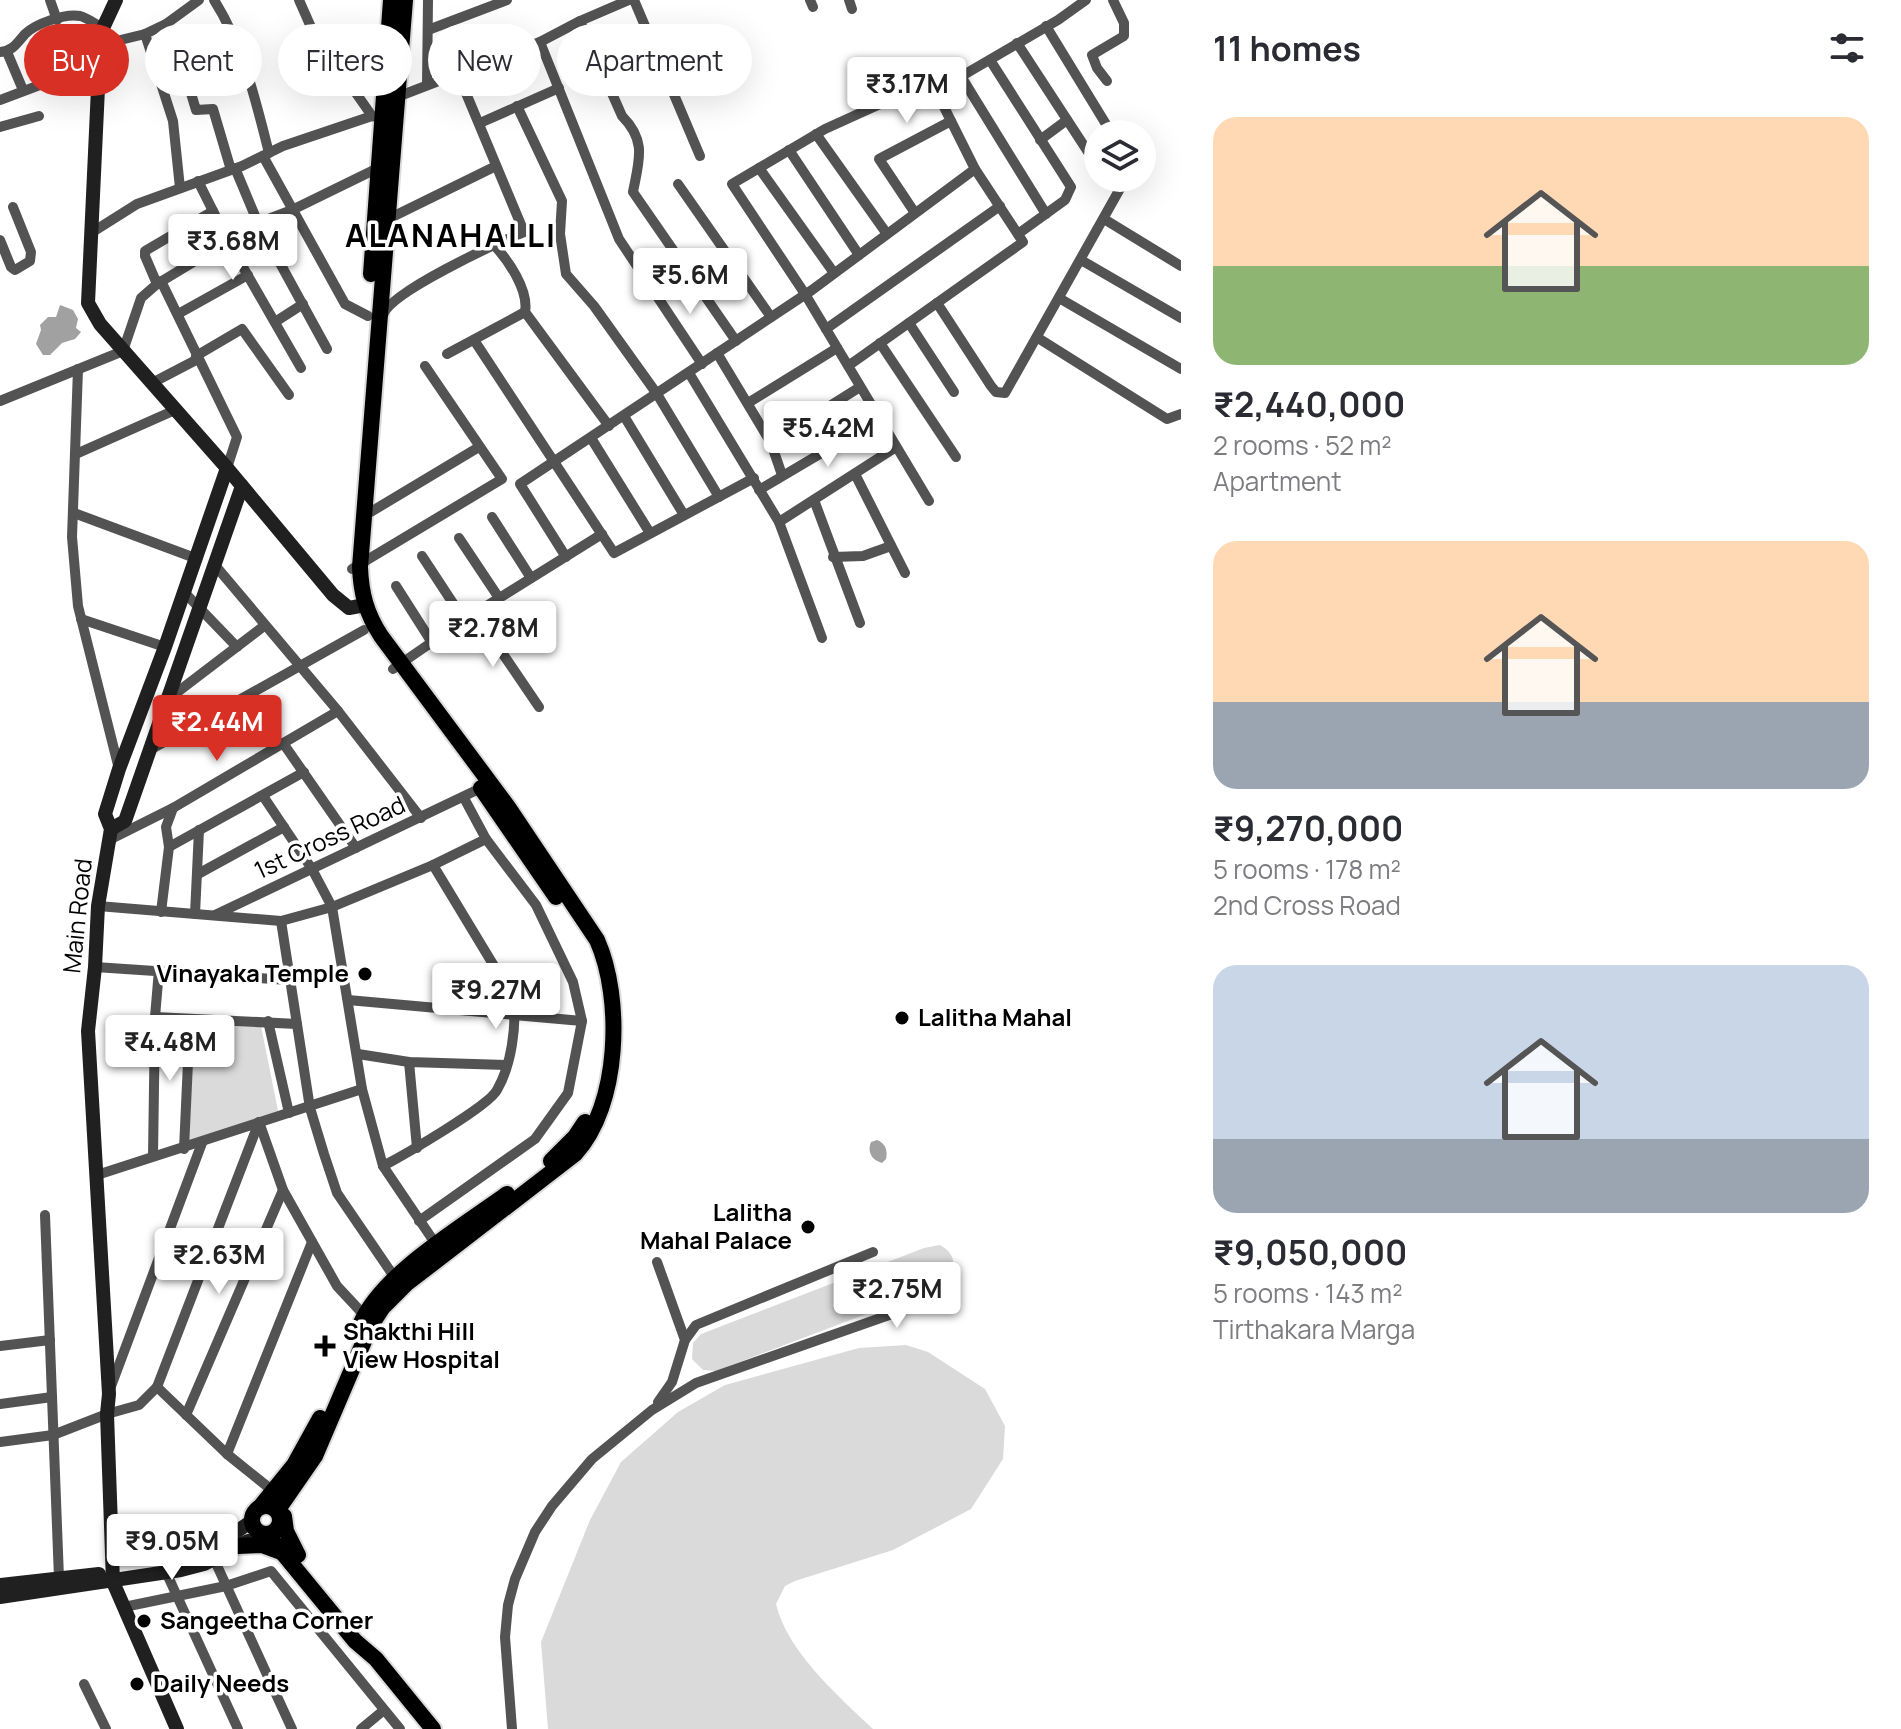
<!DOCTYPE html>
<meta charset="utf-8">
<style>
body{margin:0;font-family:Manrope,sans-serif;background:#f7f7f7;color:#2b2b33;height:100vh;display:flex;flex-direction:column;font-size:30px;white-space:nowrap}
*{box-sizing:border-box;margin:0}
p{font-size:26px;color:#7c7c81}
.icon{flex:none;width:44px;height:44px;fill:none;stroke:currentColor;stroke-width:2;stroke-linecap:round;stroke-linejoin:round}
.map{position:relative;flex:1;overflow:hidden}
.panel{display:flex;flex-direction:column;background:#fff;width:720px}
.panel>*{flex:none}
.banner{position:absolute;left:24px;top:24px;width:760px;height:72px;display:flex;gap:16px}
.controls{position:absolute;left:1084px;top:120px;display:grid;gap:16px}
.controls a{display:grid;place-items:center;width:72px;height:72px;border-radius:50%;background:#fff;box-shadow:0 8px 32px #0002;font-size:40px}
.price{position:absolute;translate:-50% -68px;padding:0 18px;border-radius:8px;background:#fff;color:#222;font-size:26px;line-height:52px;filter:drop-shadow(0 2px 4px #0008)}
.price::after{content:'';position:absolute;left:50%;top:48px;width:24px;height:18px;margin-left:-12px;background:inherit;clip-path:polygon(0 0,100% 0,50% 100%)}
.price.on{background:#d93025;color:#fff}
ul{padding:0;list-style:none}
li{display:grid;align-content:center;gap:16px;height:424px;padding:0 32px}
li span{display:grid;place-items:center;height:248px;border-radius:24px;color:#555}
li>.icon{margin-inline-start:auto}
span .icon{width:144px;height:144px;fill:#fffc;stroke-width:1}
li b{font-size:34px}
h2{display:flex;justify-content:space-between;align-items:center;height:96px;padding:0 32px;font-size:34px}
.pill{padding:0 28px;border-radius:36px;background:#fff;box-shadow:0 8px 32px #0002;font-size:28px;line-height:72px}
.pill.on{background:#d93025;color:#fff}
main{display:flex;flex:1;min-height:0}
.map>svg:first-child{display:block}
.green{fill:#dadada}
.water{fill:#a1a1a1}
.lines{fill:none;stroke-linecap:round;stroke-linejoin:round}
.primary-casing{stroke:#dbdbdb;stroke-width:20}
.street{stroke:#535353;stroke-width:10}
.secondary{stroke:#202020;stroke-width:14}
.primary{stroke:#000;stroke-width:16}
.poi-dot{fill:#000;stroke:#fff;stroke-width:3}
.labels{text-anchor:middle;stroke-width:7;stroke-linejoin:round;paint-order:stroke}
.street-label{font-size:24px;fill:#000;stroke:#fff}
.poi-label{font-size:24px;font-weight:bold;fill:#000;stroke:#fff;text-anchor:start}
.district-label{font-size:32px;font-weight:bold;letter-spacing:2px;fill:#000;stroke:#fff}
</style>
<main>
<div class="map">
<svg width="1181" height="1729" viewBox="0 0 1181 1729">
<rect width="100%" height="100%" fill="#fff"/>
<!-- green -->
<g class="green">
<polygon points="194,1025 261,1026 278,1111 189,1141"/>
<path d="M940 1245C959 1255 957 1275 940 1286L716 1371 703 1370 692 1359 693 1343 701 1334 924 1248Z"/>
<path d="M906 1345 928 1352 985 1389 1005 1426 1003 1459 971 1509 893 1550 795 1581 785 1586 776 1604C787 1651 838 1696 873 1729H548L541 1642 590 1520 621 1462 678 1412 725 1385 859 1348Z"/>
</g>
<!-- water -->
<g class="water">
<polygon points="60,305 73,310 78,319 76,328 81,332 75,339 62,343 50,355 43,355 36,344 41,330 40,325 48,317 56,317"/>
<path d="M877 1140C885 1143 888 1150 886 1159L882 1163C871 1160 867 1151 871 1142Z"/>
</g>
<g class="lines">
<defs>
<g id="primary">
<polyline points="371,274 391,0"/>
<polyline points="481,788 556,897"/>
<polyline points="551,1161 575,1137 585,1122"/>
<path d="M361 1323C383 1273 462 1227 507 1194"/>
<circle cx="266" cy="1520" r="14"/>
<polyline points="260,1507 294,1465 320,1418"/>
<path d="M277 1511 315 1456 370 1327 383 1307 406 1284 575 1154C620 1106 623 998 597 940L508 807 381 636C366 613 361 593 360 567L405 0"/>
<polyline points="284,1516 286,1531 298,1555"/>
<polyline points="267,1534 355,1641 376,1659 433,1729"/>
<polyline points="238,1546 262,1545 281,1552"/>
</g>
</defs>
<!-- primary casing -->
<use href="#primary" class="primary-casing"/>
<!-- street -->
<g class="street">
<polyline points="50,0 57,20"/>
<path d="M214 0C243 45 256 102 269 153"/>
<polyline points="299,0 329,68 351,86 372,116 378,117"/>
<polyline points="634,0 700,156"/>
<polyline points="810,0 813,7"/>
<polyline points="849,0 852,9"/>
<path d="M580 21 622 116C647 141 639 160 633 192L736 341"/>
<polyline points="166,24 175,40 196,110 213,109 231,170"/>
<polyline points="1046,26 1112,134"/>
<polyline points="428,30 507,0"/>
<polyline points="145,34 173,121 180,188"/>
<polyline points="540,42 619,239 702,364"/>
<polyline points="1017,43 1092,158"/>
<polyline points="100,45 145,34 166,24 199,0"/>
<path d="M0 52C13 51 17 43 25 34 35 24 65 13 80 16 88 18 95 24 103 28"/>
<polyline points="7,52 23,90"/>
<polyline points="990,60 1071,187 1065,200 1018,234"/>
<polyline points="962,78 1046,214"/>
<polyline points="1107,81 1097,68 1092,55 1124,36 1124,23 1113,0"/>
<polyline points="427,85 428,0"/>
<polyline points="936,91 1058,20 1086,0"/>
<polyline points="397,97 540,42 580,21 629,0"/>
<polyline points="0,100 53,80"/>
<polyline points="517,106 562,201 560,234 566,274 594,306 657,394 719,497"/>
<polyline points="480,123 559,88"/>
<polyline points="0,127 39,116"/>
<polyline points="816,134 887,234"/>
<polyline points="1040,140 1067,120"/>
<polyline points="789,150 859,255"/>
<polyline points="263,156 345,304 368,316"/>
<polyline points="235,168 258,223 327,349"/>
<polyline points="759,168 834,273"/>
<polyline points="198,181 228,241 301,368"/>
<polyline points="678,184 771,317"/>
<polyline points="915,213 879,159 951,121"/>
<polyline points="388,219 496,166"/>
<polyline points="1104,219 1181,266"/>
<polyline points="91,233 137,204 242,166 283,146 372,116"/>
<polyline points="0,240 11,267 15,270 30,261 31,252 13,207"/>
<path d="M494 245C508 260 529 290 525 312L609 426"/>
<polyline points="1081,260 1181,318"/>
<polyline points="161,281 237,437 227,468"/>
<polyline points="157,284 145,256 145,251 213,211"/>
<polyline points="1059,298 1181,369"/>
<polyline points="937,303 991,386 996,392 1005,393 1126,178"/>
<polyline points="178,314 248,275"/>
<path d="M383 315C390 292 497 243 524 232L458 74"/>
<polyline points="275,322 303,304"/>
<polyline points="909,323 954,392"/>
<polyline points="826,329 1000,206"/>
<polyline points="1038,338 1167,419 1181,414"/>
<polyline points="474,340 614,553 754,478"/>
<polyline points="880,343 956,457"/>
<polyline points="717,353 771,443 782,475"/>
<polyline points="447,354 525,312"/>
<polyline points="196,356 242,329 289,395"/>
<polyline points="848,366 1023,242 975,169 931,81 825,129 732,184 805,294 929,501"/>
<polyline points="78,369 72,537 78,606 119,769"/>
<polyline points="689,373 779,522 822,638"/>
<polyline points="152,383 198,359"/>
<polyline points="0,401 123,351 141,298 157,284 258,223 292,210 378,168"/>
<polyline points="748,403 837,348"/>
<polyline points="624,416 684,515"/>
<polyline points="591,438 650,533"/>
<polyline points="771,443 860,387"/>
<polyline points="76,454 175,410"/>
<polyline points="855,474 905,573"/>
<polyline points="759,490 879,419"/>
<polyline points="814,500 860,623"/>
<polyline points="74,513 195,558"/>
<polyline points="364,516 479,447"/>
<polyline points="492,517 531,578"/>
<polyline points="779,522 896,447"/>
<polyline points="459,538 499,598"/>
<polyline points="422,556 464,620"/>
<polyline points="566,557 520,484 812,290 975,169"/>
<polyline points="833,557 863,556 891,546"/>
<polyline points="214,564 338,711 421,818"/>
<polyline points="352,569 502,479 425,366"/>
<polyline points="396,586 431,641"/>
<polyline points="184,592 237,647"/>
<polyline points="475,613 539,707"/>
<polyline points="81,619 165,647"/>
<polyline points="393,669 464,620 602,534"/>
<polyline points="167,700 264,626"/>
<polyline points="283,743 356,848"/>
<polyline points="150,750 364,630"/>
<polyline points="263,796 312,869 332,907 362,1089 383,1166 437,1246"/>
<polyline points="109,840 173,808 338,711"/>
<polyline points="169,847 304,772"/>
<polyline points="198,874 284,827"/>
<polyline points="98,906 281,921 332,907 433,865 486,839"/>
<polyline points="161,912 169,847 166,827 173,808"/>
<polyline points="195,914 199,830"/>
<polyline points="215,915 481,788"/>
<polyline points="281,921 310,1108 324,1154 337,1193 395,1278"/>
<polyline points="95,967 289,980"/>
<polyline points="348,1000 582,1021"/>
<polyline points="155,1017 297,1024"/>
<polyline points="268,1021 289,1113"/>
<polyline points="358,1054 409,1062 506,1065"/>
<polyline points="409,1062 417,1148"/>
<polyline points="259,1122 283,1190 337,1286 364,1315"/>
<polyline points="184,1149 190,1019"/>
<polyline points="153,1156 155,1017 159,970"/>
<path d="M383 1166C404 1155 489 1106 497 1090 512 1064 516 1027 514 999L433 865"/>
<polyline points="97,1175 362,1089"/>
<polyline points="45,1215 59,1578"/>
<polyline points="419,1221 535,1139 568,1093 582,1021 573,982 536,905 486,839 464,798"/>
<polyline points="657,1262 685,1340"/>
<polyline points="0,1346 50,1340"/>
<polyline points="157,1387 227,1454 273,1491"/>
<polyline points="110,1389 202,1143"/>
<polyline points="658,1402 672,1382 685,1340 696,1325 873,1252"/>
<polyline points="0,1404 52,1397"/>
<polyline points="186,1415 283,1190"/>
<polyline points="0,1442 53,1435 107,1414 139,1405 157,1387 259,1122"/>
<polyline points="227,1454 312,1242"/>
<polyline points="214,1559 292,1729"/>
<polyline points="166,1572 238,1729"/>
<polyline points="124,1607 226,1586 271,1571 400,1729"/>
<polyline points="84,1684 106,1729"/>
<polyline points="361,1729 384,1710"/>
<polyline points="512,1729 505,1637 508,1605 515,1579 535,1532 552,1506 592,1459 652,1410 696,1383 946,1295"/>
</g>
<!-- secondary -->
<g class="secondary">
<polyline points="116,0 103,28 100,45 88,303 100,324 227,468 333,595 349,608 365,605"/>
<polyline points="111,829 125,821 242,486"/>
<polyline points="202,1555 252,1521"/>
<polyline points="0,1585 99,1574"/>
<polyline points="0,1597 181,1570 204,1564 248,1541"/>
<polyline points="177,1729 113,1582 107,1414 109,1394 88,1031 95,967 98,906 111,829 105,814 119,769 165,647 227,468"/>
</g>
<!-- primary -->
<use href="#primary" class="primary"/>
</g>
<!-- markers -->
<g class="poi-dot">
<circle cx="365" cy="974" r="8"/>
<circle cx="902" cy="1018" r="8"/>
<circle cx="808" cy="1227" r="8"/>
<path d="M321 1334h8v8h8v8h-8v8h-8v-8h-8v-8h8z"/>
<circle cx="144" cy="1621" r="8"/>
<circle cx="137" cy="1684" r="8"/>
</g>
<g class="labels">
<!-- street labels -->
<g class="street-label">
<text transform="translate(330 838) rotate(-25)" y="8">1st Cross Road</text>
<text transform="translate(78 916) rotate(-84)" y="8">Main Road</text>
</g>
<!-- poi labels -->
<g class="poi-label">
<text x="349" y="982" text-anchor="end">Vinayaka Temple</text>
<text x="918" y="1026">Lalitha Mahal</text>
<text x="792" y="1221" text-anchor="end">Lalitha<tspan x="792" dy="28">Mahal Palace</tspan></text>
<text x="343" y="1340">Shakthi Hill<tspan x="343" dy="28">View Hospital</tspan></text>
<text x="160" y="1629">Sangeetha Corner</text>
<text x="153" y="1692">Daily Needs</text>
</g>
<!-- district labels -->
<g class="district-label">
<text x="451" y="247">ALANAHALLI</text>
</g>
</g>
</svg>
<div class="controls">
<a><svg class="icon" aria-label="layers" viewBox="0 0 24 24"><path d="M12 4l9 5-9 5-9-5zM3 14l9 5 9-5"/></svg></a>
</div>
<b class="price" style="left:907px;top:125px">₹3.17M</b>
<b class="price" style="left:233px;top:282px">₹3.68M</b>
<b class="price" style="left:690px;top:316px">₹5.6M</b>
<b class="price" style="left:828px;top:469px">₹5.42M</b>
<b class="price" style="left:493px;top:669px">₹2.78M</b>
<b class="price on" style="left:217px;top:763px">₹2.44M</b>
<b class="price" style="left:496px;top:1031px">₹9.27M</b>
<b class="price" style="left:170px;top:1083px">₹4.48M</b>
<b class="price" style="left:219px;top:1296px">₹2.63M</b>
<b class="price" style="left:897px;top:1330px">₹2.75M</b>
<b class="price" style="left:172px;top:1582px">₹9.05M</b>
<div class="banner">
<a class="pill on">Buy</a>
<a class="pill">Rent</a>
<a class="pill">Filters</a>
<a class="pill">New</a>
<a class="pill">Apartment</a>
</div>
</div>
<section class="panel">
<h2>11 homes<svg class="icon" aria-label="filters" viewBox="0 0 24 24"><path d="M4 7h16M4 17h16"/><circle cx="9" cy="7" r="2"/><circle cx="15" cy="17" r="2"/></svg></h2>
<ul>
<li><span style="background:linear-gradient(#ffd9b3 60%,#8fb573 0)"><svg class="icon" aria-label="home" viewBox="0 0 24 24"><path d="M3 11l9-7 9 7M6 9v11h12V9"/></svg></span><div><b>₹2,440,000</b><p>2 rooms · 52 m²</p><p>Apartment</p></div></li>
<li><span style="background:linear-gradient(#ffd9b3 65%,#9aa5b1 0)"><svg class="icon" aria-label="home" viewBox="0 0 24 24"><path d="M3 11l9-7 9 7M6 9v11h12V9"/></svg></span><div><b>₹9,270,000</b><p>5 rooms · 178 m²</p><p>2nd Cross Road</p></div></li>
<li><span style="background:linear-gradient(#c9d6e8 70%,#9aa5b1 0)"><svg class="icon" aria-label="home" viewBox="0 0 24 24"><path d="M3 11l9-7 9 7M6 9v11h12V9"/></svg></span><div><b>₹9,050,000</b><p>5 rooms · 143 m²</p><p>Tirthakara Marga</p></div></li>
</ul>
</section>
</main>
